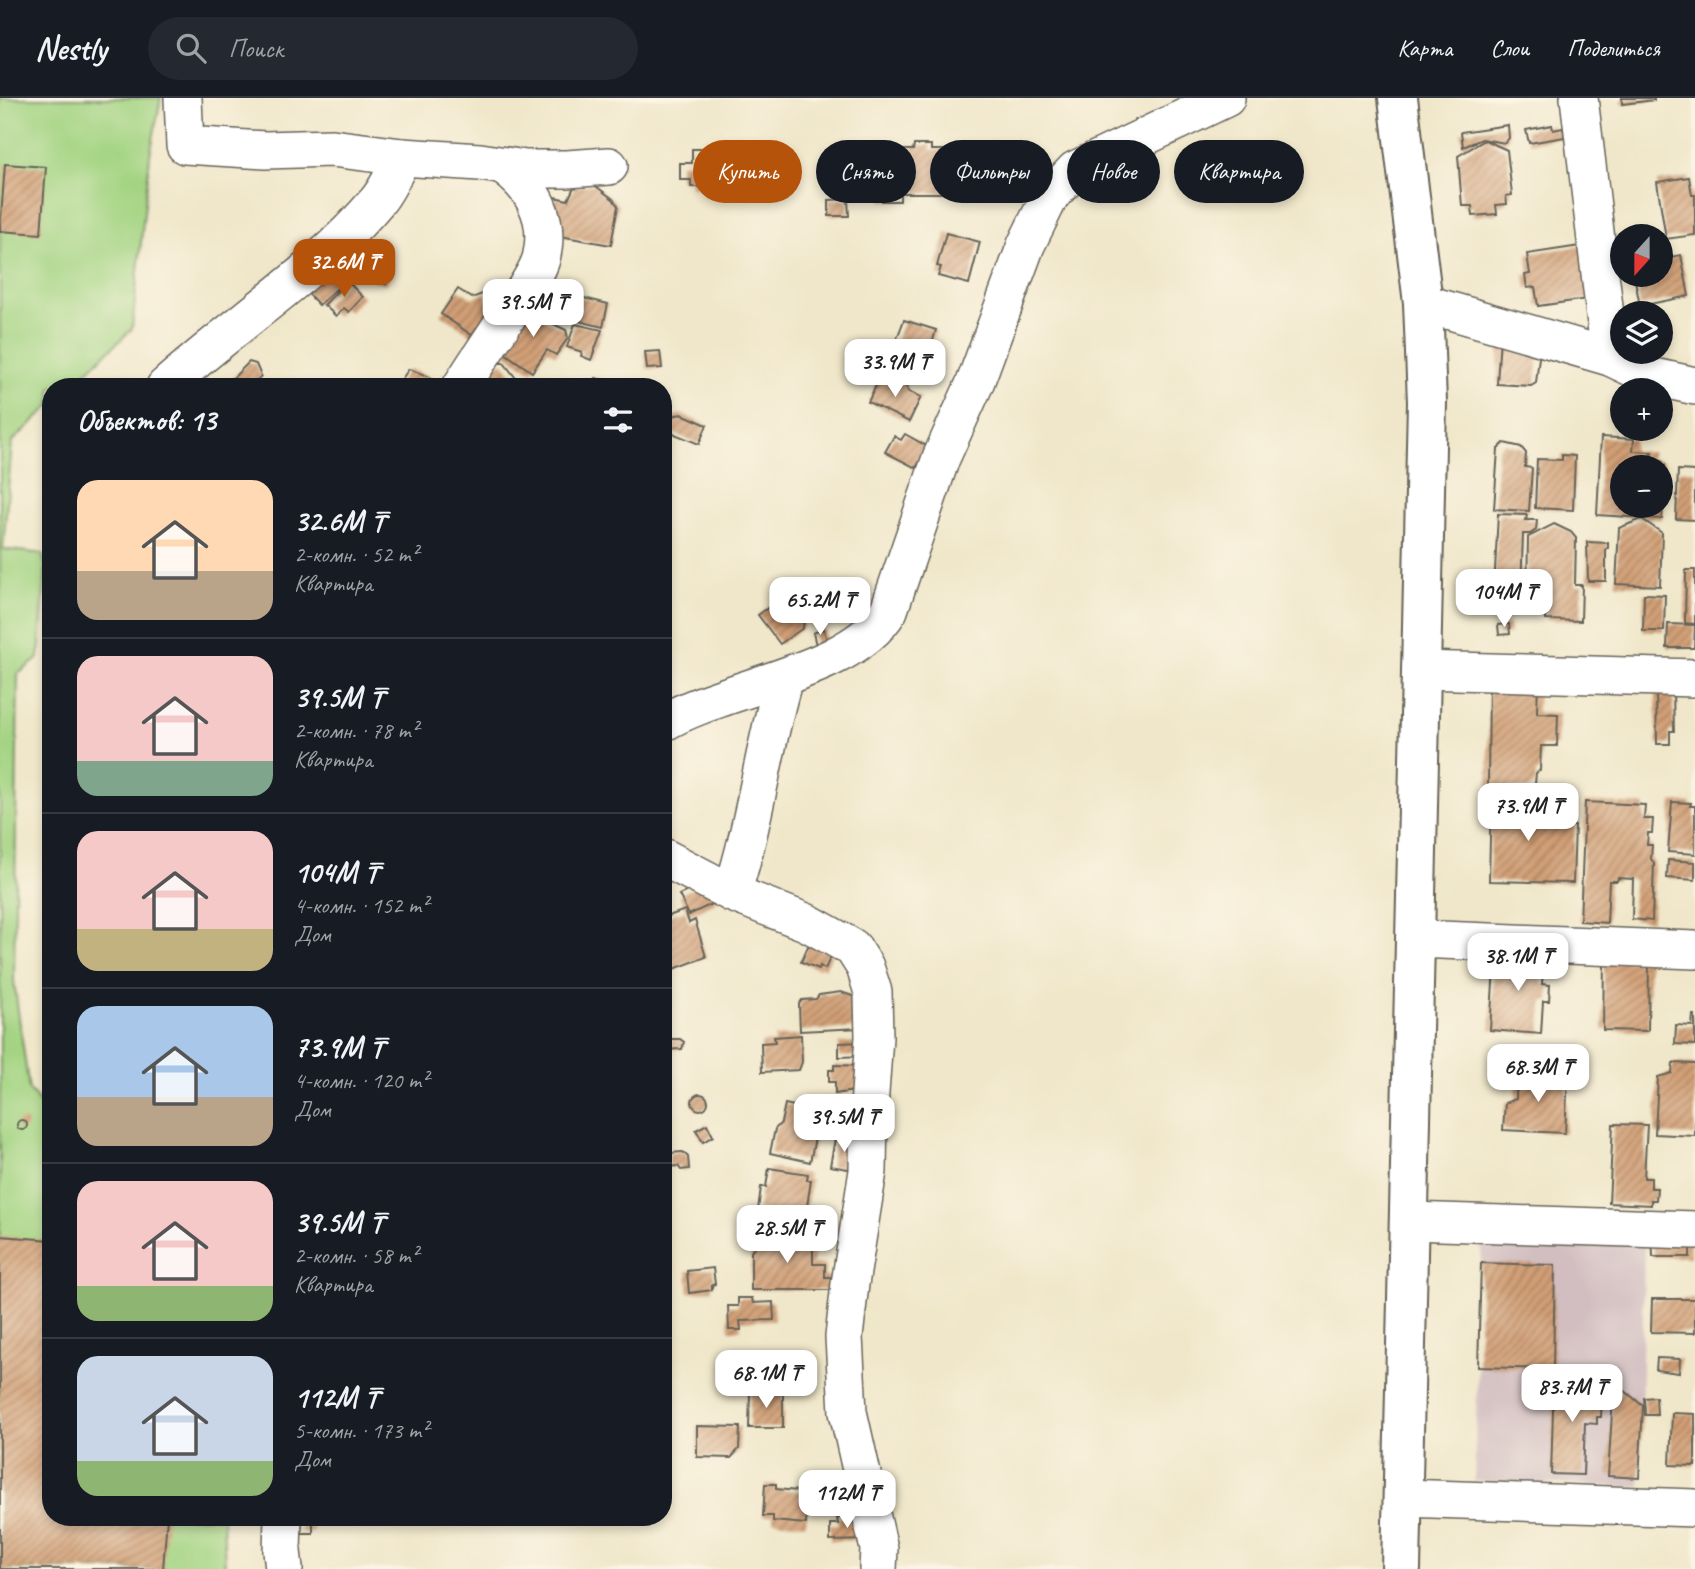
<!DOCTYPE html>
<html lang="ru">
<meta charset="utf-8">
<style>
body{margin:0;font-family:Caveat,sans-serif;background:#242831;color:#f1f3f6;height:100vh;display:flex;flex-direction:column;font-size:26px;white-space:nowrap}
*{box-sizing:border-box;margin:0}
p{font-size:23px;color:#9ea1a6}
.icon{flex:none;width:38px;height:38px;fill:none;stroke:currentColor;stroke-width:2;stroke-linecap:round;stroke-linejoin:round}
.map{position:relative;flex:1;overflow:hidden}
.side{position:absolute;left:42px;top:280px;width:630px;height:1148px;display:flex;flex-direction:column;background:#171b24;border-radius:28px;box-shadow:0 4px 10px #0003}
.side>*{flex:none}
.guide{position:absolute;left:693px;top:42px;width:665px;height:63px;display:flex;gap:14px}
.needle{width:46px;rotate:201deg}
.fabs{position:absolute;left:1610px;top:126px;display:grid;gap:14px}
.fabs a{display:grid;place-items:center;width:63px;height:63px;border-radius:50%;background:#171b24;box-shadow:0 4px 10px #0003;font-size:35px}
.price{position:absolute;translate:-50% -60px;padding:0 16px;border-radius:14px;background:#fff;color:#222;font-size:23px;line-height:46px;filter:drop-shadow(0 2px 4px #0008)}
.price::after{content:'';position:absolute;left:50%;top:42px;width:21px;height:16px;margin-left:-10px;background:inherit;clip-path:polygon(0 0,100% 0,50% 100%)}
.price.current{background:#b45309;color:#fff}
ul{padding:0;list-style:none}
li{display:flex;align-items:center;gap:21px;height:175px;padding:0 35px}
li+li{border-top:2px solid #363941}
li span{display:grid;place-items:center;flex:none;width:196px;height:140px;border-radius:21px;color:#555}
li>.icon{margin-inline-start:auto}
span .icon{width:84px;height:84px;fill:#fffc;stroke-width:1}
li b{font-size:30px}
h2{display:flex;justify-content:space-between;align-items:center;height:84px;padding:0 35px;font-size:30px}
.pill{padding:0 24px;border-radius:32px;background:#171b24;box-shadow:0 4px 10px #0003;font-size:24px;line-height:63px}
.pill.current{background:#b45309;color:#fff}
header{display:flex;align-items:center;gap:42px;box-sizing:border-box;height:98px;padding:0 35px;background:#171b24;border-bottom:2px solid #363941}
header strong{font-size:33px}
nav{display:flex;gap:38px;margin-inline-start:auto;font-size:24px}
.search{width:490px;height:63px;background:#242831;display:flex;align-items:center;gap:18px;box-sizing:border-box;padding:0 24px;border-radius:38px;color:#9ea1a6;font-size:26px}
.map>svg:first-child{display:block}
.industrial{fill:#d2bec1}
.green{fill:#a4d483;stroke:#607850;stroke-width:2}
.building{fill:url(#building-hatch)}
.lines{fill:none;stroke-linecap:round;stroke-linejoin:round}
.minor-casing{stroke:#666359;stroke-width:40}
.major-casing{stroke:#666359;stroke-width:42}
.minor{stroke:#fff;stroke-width:37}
.major{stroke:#fff;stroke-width:38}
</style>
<header>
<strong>Nestly</strong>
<div class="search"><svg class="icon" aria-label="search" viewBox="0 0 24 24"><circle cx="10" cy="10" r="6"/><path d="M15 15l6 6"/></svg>Поиск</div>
<nav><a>Карта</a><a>Слои</a><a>Поделиться</a></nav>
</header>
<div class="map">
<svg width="1695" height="1471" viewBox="0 0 1695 1471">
<defs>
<pattern id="building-hatch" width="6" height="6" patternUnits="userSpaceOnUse" patternTransform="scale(1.75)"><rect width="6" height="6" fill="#d19f76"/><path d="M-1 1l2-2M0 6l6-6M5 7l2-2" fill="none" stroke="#a98160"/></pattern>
</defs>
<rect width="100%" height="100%" fill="#fcf5e5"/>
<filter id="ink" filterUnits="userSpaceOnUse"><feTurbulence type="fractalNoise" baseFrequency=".0143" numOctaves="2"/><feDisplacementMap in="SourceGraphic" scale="14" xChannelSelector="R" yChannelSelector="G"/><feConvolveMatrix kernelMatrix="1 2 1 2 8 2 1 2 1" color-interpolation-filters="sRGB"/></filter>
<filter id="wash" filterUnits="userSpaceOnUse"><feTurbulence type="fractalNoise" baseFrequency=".00686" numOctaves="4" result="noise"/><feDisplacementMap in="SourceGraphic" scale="28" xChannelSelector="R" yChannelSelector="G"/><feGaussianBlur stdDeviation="1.57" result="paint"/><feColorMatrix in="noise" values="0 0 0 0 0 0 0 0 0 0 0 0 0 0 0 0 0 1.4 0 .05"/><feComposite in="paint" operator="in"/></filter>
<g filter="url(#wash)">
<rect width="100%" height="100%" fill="#f0e7ca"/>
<!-- industrial -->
<polygon class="industrial" points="1482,1139 1644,1144 1640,1389 1474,1383"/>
<!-- green -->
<polygon class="green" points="0,0 161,0 150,57 132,231 70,289 51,289 51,307 12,344 3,451 42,456 46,469 39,560 18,576 14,883 29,992 51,1018 51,1419 223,1419 225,1471 0,1471"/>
<g id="blocks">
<!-- building -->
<g class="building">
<polygon points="1622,0 1654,0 1654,2 1622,6"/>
<polygon points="1508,27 1509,40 1505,45 1482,41 1463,49 1461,34"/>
<polygon points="1552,27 1553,32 1563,30 1565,39 1529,45 1526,32"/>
<polygon points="1485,42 1507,52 1512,97 1506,98 1507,106 1496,107 1497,116 1473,118 1472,108 1462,108 1458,58"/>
<polygon points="914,47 931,47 931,52 948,52 949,95 902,95 901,52 913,52"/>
<polygon points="692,51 716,51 724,59 735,58 737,81 723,82 719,89 691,89 691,82 680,82 680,65 692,65"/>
<polygon points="890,62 900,62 900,103 882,103 882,98 845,98 845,69 890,69"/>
<polygon points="5,66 46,69 41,136 0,133"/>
<polygon points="1689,79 1692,97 1695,97 1695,137 1666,141 1657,84"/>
<polygon points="593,86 613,101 618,108 611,147 548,136 554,99 568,102 574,89"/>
<polygon points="848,101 849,118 829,118 829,102"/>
<polygon points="946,135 980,144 969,186 938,178 941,169 937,168"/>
<polygon points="1587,147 1595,200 1538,208 1535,189 1527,190 1525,177 1530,176 1527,156"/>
<polygon points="340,151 358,171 319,207 300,187"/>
<polygon points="1681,157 1689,198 1640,208 1634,177 1661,177 1661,161"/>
<polygon points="372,160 393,167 386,186 370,181 372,176 369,169"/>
<polygon points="347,183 363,199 349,214 344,210 336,218 324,207"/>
<polygon points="458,191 472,200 485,195 492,214 476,240 441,216"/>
<polygon points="580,199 608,206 603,229 567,220 572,200 579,202"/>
<polygon points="526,211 543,214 545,222 566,232 568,240 556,257 547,252 532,274 499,251"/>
<polygon points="904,222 936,232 926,267 891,256"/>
<polygon points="575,226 602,232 591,262 581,258 582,254 567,249"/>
<polygon points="1500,239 1537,253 1539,259 1536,285 1531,288 1497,286"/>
<polygon points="660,253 662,270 647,271 645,254"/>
<polygon points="249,264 256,266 261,278 250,289 224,289"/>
<polygon points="484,265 504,265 523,289 467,289"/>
<polygon points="409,271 430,279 435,289 396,289"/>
<polygon points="596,280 619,288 619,289 593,289"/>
<polygon points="879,281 892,287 895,282 907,288 908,293 921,299 909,324 868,304"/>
<polygon points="682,316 707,327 699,346 665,332 671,318"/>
<polygon points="905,336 928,349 916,370 885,354 894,338 901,342"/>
<polygon points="1601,339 1634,341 1633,353 1652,354 1651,361 1661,362 1665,367 1663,405 1661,405 1661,369 1622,369 1622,408 1663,408 1662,421 1597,417"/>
<polygon points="1504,345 1521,349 1526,355 1525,369 1532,370 1529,413 1494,411 1498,351"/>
<polygon points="1562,357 1575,358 1573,412 1535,410 1537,361 1562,362"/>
<polygon points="1678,372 1695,373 1695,422 1676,421"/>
<polygon points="1498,416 1527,417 1526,422 1537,422 1536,432 1530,436 1523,436 1521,493 1494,491"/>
<polygon points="1642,421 1662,435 1660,488 1616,486 1619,430"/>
<polygon points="1554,426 1571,434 1576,440 1575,487 1582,487 1581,523 1546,522 1546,496 1527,496 1528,439"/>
<polygon points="1587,444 1608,445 1608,450 1606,451 1606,483 1588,483"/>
<polygon points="1686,472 1695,472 1695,526 1685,525"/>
<polygon points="1644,496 1665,497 1664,533 1643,533"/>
<polygon points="786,497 804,522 803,530 780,546 758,517"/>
<polygon points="1509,526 1510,536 1499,537 1498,527"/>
<polygon points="1668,526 1695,527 1694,550 1667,550"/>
<polygon points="824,531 827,544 816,547 813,535"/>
<polygon points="1489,583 1538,585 1537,615 1558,616 1557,648 1541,648 1540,672 1536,675 1535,686 1529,691 1488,690"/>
<polygon points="1656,592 1673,592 1674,633 1670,633 1670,646 1657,646"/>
<polygon points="1491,697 1542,698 1542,727 1575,728 1573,785 1489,783"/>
<polygon points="1585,704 1645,707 1644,721 1653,721 1652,735 1648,735 1647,747 1652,747 1651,761 1654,765 1652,823 1632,821 1633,781 1618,780 1617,783 1609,783 1607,825 1580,823"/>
<polygon points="1672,704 1691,705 1690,708 1695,708 1695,756 1668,754"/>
<polygon points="1668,762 1695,764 1695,782 1667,780"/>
<polygon points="706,784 716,804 689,817 679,797"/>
<polygon points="685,812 689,825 695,822 706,859 674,871 663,843 663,820"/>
<polygon points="809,846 832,856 825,871 820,868 819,871 801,864"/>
<polygon points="1495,853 1544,856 1542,886 1550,887 1549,903 1543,903 1541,936 1490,932"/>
<polygon points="1604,863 1649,863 1648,933 1603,932"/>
<polygon points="841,894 858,900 860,930 800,933 799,906 802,902 816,901 819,897"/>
<polygon points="1693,917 1695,917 1695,947 1675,946 1676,927 1692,928"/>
<polygon points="801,937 802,964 799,972 762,974 761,945 775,944 774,939"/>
<polygon points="663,941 680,941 684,944 682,951 663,952"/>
<polygon points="863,944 864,958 839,959 839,945"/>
<polygon points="1673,965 1695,966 1695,1038 1655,1036 1658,979 1672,975"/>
<polygon points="834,967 865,968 859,992 835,996 835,984 829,984 829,972 834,972"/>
<polygon points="1517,975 1568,977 1565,1035 1503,1032 1505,1005 1516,1001"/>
<circle cx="700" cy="1004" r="8"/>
<polygon points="785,1006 830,1016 827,1028 818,1026 810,1064 770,1055 775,1031 781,1025"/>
<circle cx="22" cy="1027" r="5"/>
<polygon points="707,1026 713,1038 703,1044 696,1032"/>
<polygon points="1613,1026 1647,1027 1644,1080 1651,1080 1651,1090 1657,1090 1656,1102 1651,1102 1651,1107 1609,1105"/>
<polygon points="663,1028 669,1030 665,1045 668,1049 664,1063"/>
<polygon points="841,1039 855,1042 854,1072 830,1068 835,1041 841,1042"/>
<polygon points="683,1054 688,1059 689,1071 681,1072 678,1068 669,1069 669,1055"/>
<polygon points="769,1070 808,1076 807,1082 811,1082 806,1115 802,1114 801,1119 758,1112 761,1089 766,1089"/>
<polygon points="1690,1133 1690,1159 1653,1159 1652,1134"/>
<polygon points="765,1135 799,1135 799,1144 813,1143 813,1166 825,1166 825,1179 834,1179 834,1192 751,1192 751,1154 758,1144 765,1144"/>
<polygon points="0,1138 51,1142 51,1419 167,1419 163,1471 0,1471"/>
<polygon points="1481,1165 1555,1167 1553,1271 1478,1269"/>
<polygon points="713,1170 715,1186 712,1187 712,1192 689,1195 687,1173"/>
<polygon points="738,1200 752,1200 753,1205 773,1204 774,1222 740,1223 741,1232 729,1232 728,1208 738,1208"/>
<polygon points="1652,1201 1695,1201 1695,1235 1651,1234"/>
<polygon points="1657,1260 1680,1261 1679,1275 1656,1272"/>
<polygon points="1554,1281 1589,1282 1589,1289 1595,1289 1595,1294 1602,1294 1601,1319 1597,1319 1597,1326 1585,1325 1583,1377 1551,1376"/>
<polygon points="1624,1292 1643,1308 1639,1380 1608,1378 1613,1299"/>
<polygon points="750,1294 783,1295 783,1330 749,1330"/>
<polygon points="1656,1299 1657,1317 1645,1317 1644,1300"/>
<polygon points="1672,1315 1695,1316 1695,1368 1670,1367"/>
<polygon points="697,1328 740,1329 739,1351 731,1360 697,1359"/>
<polygon points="765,1386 776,1386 776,1391 809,1394 806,1426 773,1423 773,1418 763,1418"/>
<polygon points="302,1419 313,1419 313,1435 301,1435"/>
<polygon points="858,1419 866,1442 830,1443 830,1426 838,1426 837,1420"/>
</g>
</g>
</g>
<g filter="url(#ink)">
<use href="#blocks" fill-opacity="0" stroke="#666359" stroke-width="2"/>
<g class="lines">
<defs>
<g id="minor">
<polyline points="183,0 185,47 265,52 332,50 402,59 480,64 525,71 567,71 609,68"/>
<polyline points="1579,0 1610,259"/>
<polyline points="1423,205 1610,259 1650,278 1695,288"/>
<path d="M165 289C235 225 317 175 378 102 388 90 395 73 402 59"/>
<path d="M461 289C480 258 501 229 520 199 528 187 537 174 541 161 551 122 534 90 503 68"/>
<polyline points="1421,572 1695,580"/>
<path d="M663 625C724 588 853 575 889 512L941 360 975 285 1026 147 1050 98 1075 72 1226 0"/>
<polyline points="663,759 732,795 808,825 853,850 865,869 873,894 874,939 869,1009 868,1073 850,1186 844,1239 848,1314 879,1451 878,1471"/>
<path d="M732 795C755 725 763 651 784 580"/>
<polyline points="1415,841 1695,852"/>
<polyline points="1409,1123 1695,1132"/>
<polyline points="1403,1400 1695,1410"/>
<polyline points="283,1419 282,1453 284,1471"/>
</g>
<polyline id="major" points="1398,0 1423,205 1427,304 1401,1471"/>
</defs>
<!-- minor casing -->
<use href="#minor" class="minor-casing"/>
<!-- major casing -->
<use href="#major" class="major-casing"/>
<!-- minor -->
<use href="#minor" class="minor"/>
<!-- major -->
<use href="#major" class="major"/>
</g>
</g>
</svg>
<div class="fabs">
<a><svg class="needle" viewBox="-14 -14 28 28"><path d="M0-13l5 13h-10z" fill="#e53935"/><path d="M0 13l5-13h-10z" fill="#9ea1a6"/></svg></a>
<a><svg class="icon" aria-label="layers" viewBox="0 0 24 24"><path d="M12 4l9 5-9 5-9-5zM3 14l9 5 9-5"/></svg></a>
<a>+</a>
<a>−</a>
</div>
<b class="price current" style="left:344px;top:201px">32.6M ₸</b>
<b class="price" style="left:533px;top:241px">39.5M ₸</b>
<b class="price" style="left:895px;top:301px">33.9M ₸</b>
<b class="price" style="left:1504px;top:531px">104M ₸</b>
<b class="price" style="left:820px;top:539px">65.2M ₸</b>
<b class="price" style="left:1528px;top:745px">73.9M ₸</b>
<b class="price" style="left:1518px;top:895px">38.1M ₸</b>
<b class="price" style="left:1538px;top:1006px">68.3M ₸</b>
<b class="price" style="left:844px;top:1056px">39.5M ₸</b>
<b class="price" style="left:787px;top:1167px">28.5M ₸</b>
<b class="price" style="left:766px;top:1312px">68.1M ₸</b>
<b class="price" style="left:1572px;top:1326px">83.7M ₸</b>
<b class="price" style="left:847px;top:1432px">112M ₸</b>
<div class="guide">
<a class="pill current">Купить</a>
<a class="pill">Снять</a>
<a class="pill">Фильтры</a>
<a class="pill">Новое</a>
<a class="pill">Квартира</a>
</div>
<section class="side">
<h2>Объектов: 13<svg class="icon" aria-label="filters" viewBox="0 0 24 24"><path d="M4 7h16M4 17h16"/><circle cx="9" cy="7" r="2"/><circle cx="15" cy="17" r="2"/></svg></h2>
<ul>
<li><span style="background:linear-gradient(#ffd9b3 65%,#b9a48a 0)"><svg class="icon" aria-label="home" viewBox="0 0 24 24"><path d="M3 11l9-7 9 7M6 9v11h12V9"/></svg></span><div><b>32.6M ₸</b><p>2-комн. · 52 m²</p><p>Квартира</p></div></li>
<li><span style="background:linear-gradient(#f6c9c9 75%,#7fa58c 0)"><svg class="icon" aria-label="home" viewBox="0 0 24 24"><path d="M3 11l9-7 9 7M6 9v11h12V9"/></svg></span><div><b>39.5M ₸</b><p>2-комн. · 78 m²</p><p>Квартира</p></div></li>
<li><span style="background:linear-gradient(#f6c9c9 70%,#c2b280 0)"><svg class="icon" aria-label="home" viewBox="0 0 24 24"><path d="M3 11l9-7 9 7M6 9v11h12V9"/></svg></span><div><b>104M ₸</b><p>4-комн. · 152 m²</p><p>Дом</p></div></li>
<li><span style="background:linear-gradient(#a9c7e8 65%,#b9a48a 0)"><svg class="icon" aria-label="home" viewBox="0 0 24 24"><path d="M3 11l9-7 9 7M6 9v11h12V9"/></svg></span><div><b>73.9M ₸</b><p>4-комн. · 120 m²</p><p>Дом</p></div></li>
<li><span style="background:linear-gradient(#f6c9c9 75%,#8fb573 0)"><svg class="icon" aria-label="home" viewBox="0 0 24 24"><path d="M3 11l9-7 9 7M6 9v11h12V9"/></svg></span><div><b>39.5M ₸</b><p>2-комн. · 58 m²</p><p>Квартира</p></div></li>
<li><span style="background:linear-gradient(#c9d6e8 75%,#8fb573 0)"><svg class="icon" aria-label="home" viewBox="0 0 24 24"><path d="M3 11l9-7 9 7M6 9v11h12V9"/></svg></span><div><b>112M ₸</b><p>5-комн. · 173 m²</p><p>Дом</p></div></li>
</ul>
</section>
</div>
